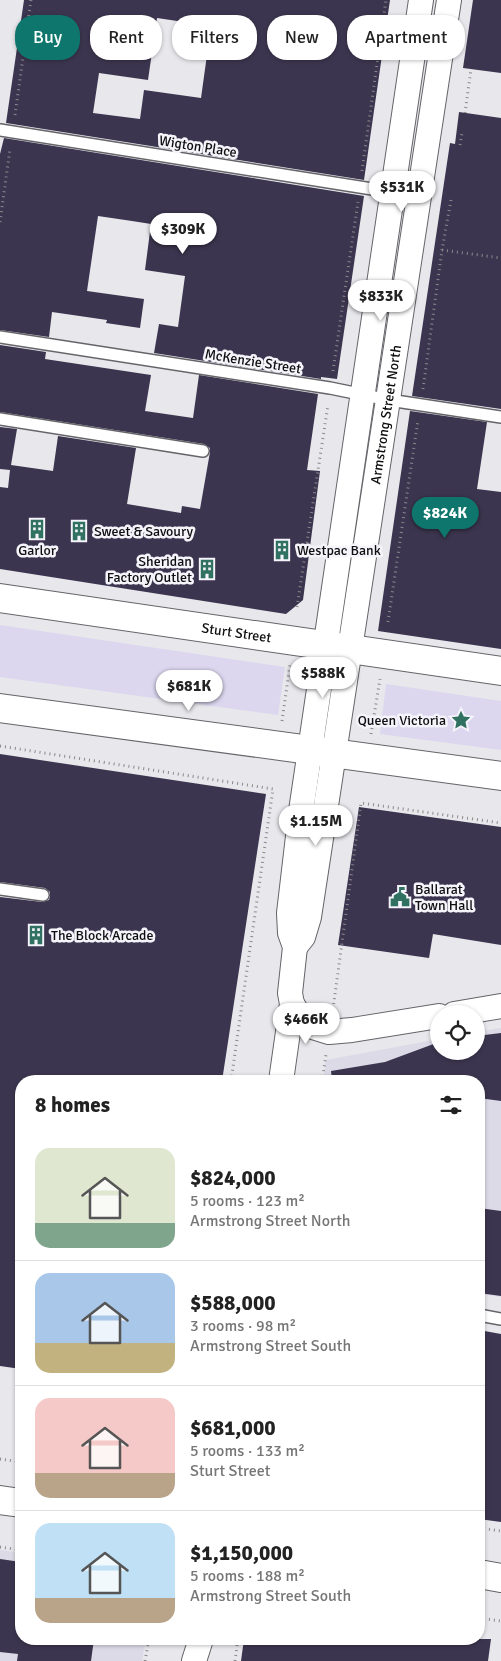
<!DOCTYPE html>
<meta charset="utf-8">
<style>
body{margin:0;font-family:Signika,sans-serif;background:#f2f2f2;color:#222;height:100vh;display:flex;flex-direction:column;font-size:19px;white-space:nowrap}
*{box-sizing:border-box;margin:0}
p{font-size:16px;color:#767676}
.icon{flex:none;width:28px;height:28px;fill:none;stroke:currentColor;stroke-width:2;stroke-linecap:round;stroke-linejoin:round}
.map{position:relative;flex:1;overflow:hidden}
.details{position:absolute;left:15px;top:1075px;width:470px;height:570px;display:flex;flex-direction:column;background:#fff;border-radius:20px;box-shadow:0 1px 4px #0004}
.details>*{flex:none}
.banner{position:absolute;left:15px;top:15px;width:471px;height:45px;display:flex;gap:10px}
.tools{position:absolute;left:430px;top:1005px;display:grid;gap:10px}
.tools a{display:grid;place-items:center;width:55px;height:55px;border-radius:50%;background:#fff;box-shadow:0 1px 4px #0004;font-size:25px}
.price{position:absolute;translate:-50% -42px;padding:0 11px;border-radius:18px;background:#fff;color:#222;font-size:16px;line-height:32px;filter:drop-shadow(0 1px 2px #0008)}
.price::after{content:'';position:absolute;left:50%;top:30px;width:15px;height:11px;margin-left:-8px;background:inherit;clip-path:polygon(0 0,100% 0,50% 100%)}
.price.current{background:#0f766e;color:#fff}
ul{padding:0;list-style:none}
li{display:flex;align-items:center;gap:15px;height:125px;padding:0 20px}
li+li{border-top:1px solid #e0e0e0}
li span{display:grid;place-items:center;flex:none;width:140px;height:100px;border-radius:15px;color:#555}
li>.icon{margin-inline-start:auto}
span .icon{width:60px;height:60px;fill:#fffc;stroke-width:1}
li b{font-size:21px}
h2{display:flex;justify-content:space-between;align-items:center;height:60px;padding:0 20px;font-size:21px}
.chip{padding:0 18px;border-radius:20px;background:#fff;box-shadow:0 1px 4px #0004;font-size:18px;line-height:45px}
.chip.current{background:#0f766e;color:#fff}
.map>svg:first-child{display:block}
.built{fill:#dcdae6}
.green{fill:#dcd7ef}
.building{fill:#3c354f;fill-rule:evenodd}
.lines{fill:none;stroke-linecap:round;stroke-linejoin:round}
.lane-casing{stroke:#656469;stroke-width:14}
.street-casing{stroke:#656469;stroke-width:26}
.secondary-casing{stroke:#656469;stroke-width:30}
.path{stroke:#8a898c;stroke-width:3;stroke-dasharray:1 4;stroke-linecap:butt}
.lane{stroke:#fff;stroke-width:11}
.street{stroke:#fff;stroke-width:24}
.secondary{stroke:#fff;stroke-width:28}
.labels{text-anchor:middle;stroke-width:5;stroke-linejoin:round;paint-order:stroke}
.street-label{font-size:14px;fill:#0e0d0f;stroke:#f5f4fa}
.poi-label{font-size:14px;fill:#0e0d0f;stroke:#f5f4fa;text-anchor:start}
</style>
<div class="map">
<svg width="501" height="1661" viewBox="0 0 501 1661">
<rect width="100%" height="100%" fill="#e8e7ec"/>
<!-- built -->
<g class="built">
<polygon points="501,1028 501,1297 479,1294 479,1081 323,1081 326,1060 439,1039 439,1051 476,1051 476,1032"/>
<polygon points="0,1550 21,1553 21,1639 146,1639 142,1661 0,1661"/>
</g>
<!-- green -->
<g class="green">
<polygon points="0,625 285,667 278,715 0,677"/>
<polygon points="386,684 501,701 501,750 380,734"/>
</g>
<!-- building -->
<g class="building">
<path d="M24 0H390L364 180 6 123ZM157 18 211 26 201 98 144 90 140 119 93 113 99 73 148 80Z"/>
<polygon points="473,0 501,0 501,73 463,68"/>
<polygon points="459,112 501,118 501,409 412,396 450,143 455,144"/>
<polygon points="4,138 364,196 337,379 321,377 321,379 154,353 159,324 178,327 185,276 145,270 151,224 132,221 98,216 87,291 144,299 140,328 106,323 107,320 52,312 49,337 0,330 0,154"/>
<polygon points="0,345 46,352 45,359 151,375 145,411 193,418 199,375 318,394 307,470 320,471 303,600 286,614 0,569 0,487 8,488 10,470 0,469 0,427 17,429 11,465 53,471 58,436 136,448 127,504 181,513 182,506 200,509 210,452 210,448 204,444 0,412"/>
<polygon points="410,411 487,422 477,489 501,492 501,649 378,631"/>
<polygon points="0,754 266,794 222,1081 21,1081 21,1369 0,1366 0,897 42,902 49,900 50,896 50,892 45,888 0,882"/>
<polygon points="359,807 501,827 501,945 433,934 429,958 338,945"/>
<polygon points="501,1033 501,1101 479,1098 479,1081 332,1081 331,1071 385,1062 439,1042 439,1051 476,1051 476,1036"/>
<polygon points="479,1208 501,1211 501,1296 479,1293"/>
<polygon points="479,1330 501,1334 501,1522 479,1519"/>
<polygon points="0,1559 21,1562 21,1639 94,1639 91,1661 17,1661 18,1654 0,1652"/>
<polygon points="244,1639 491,1639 488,1661 241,1661"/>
</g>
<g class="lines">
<defs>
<g id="lane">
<polyline points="0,130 391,192"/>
<polyline points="0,337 330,388 389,400 501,417"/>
<polyline points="0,419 203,451"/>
<polyline points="0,889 43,895"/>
<polyline points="479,1315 501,1319"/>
</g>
<g id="street">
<path id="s1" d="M295 947 303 937 309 917 449 0"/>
<polyline points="292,1004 301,1018 313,1027 329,1032 352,1030 439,1016"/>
<polyline points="454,1014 501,1006"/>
<polyline points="281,1081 292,1004 290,993 295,947 290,933 289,913 301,811 421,0"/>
<polyline points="194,1661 201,1639"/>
</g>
<g id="secondary">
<path id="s2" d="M0 598 501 671"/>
<polyline points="0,708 501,776"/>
<polyline points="0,1500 21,1503"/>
<polyline points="479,1574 501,1578"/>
</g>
</defs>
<!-- lane casing -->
<use href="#lane" class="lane-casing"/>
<!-- street casing -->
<use href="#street" class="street-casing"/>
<!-- secondary casing -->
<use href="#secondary" class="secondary-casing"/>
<!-- path -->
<g class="path">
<polyline points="465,113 471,69"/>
<polyline points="15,115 31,0"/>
<polyline points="460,145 462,133"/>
<polyline points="362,171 386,0"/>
<polyline points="0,222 10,149"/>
<polyline points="442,250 501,258"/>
<polyline points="333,371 358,202"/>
<polyline points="423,389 442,250 451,200"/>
<polyline points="297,607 328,405"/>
<polyline points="388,622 418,420"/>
<polyline points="282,721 290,665"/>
<polyline points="371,734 380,679"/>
<polyline points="0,746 273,789 231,1081"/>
<polyline points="333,1009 361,803 501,823"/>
<polyline points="322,1081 326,1055"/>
<polyline points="0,1459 21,1462"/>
<polyline points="479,1528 501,1531"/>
<polyline points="0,1547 21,1550"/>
<polyline points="479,1618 501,1621"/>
<polyline points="145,1661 149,1639"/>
<polyline points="235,1661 238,1639"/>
</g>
<!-- lane -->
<use href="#lane" class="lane"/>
<!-- street -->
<use href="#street" class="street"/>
<!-- secondary -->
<use href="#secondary" class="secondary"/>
</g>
<!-- icons -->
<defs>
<symbol id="building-bare" viewBox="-9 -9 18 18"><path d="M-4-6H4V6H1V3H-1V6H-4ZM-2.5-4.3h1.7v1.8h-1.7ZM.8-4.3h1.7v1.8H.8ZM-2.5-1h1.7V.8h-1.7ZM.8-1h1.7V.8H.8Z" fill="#307161" stroke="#f5f4fa" stroke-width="2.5" paint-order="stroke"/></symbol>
<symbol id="sight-bare" viewBox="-9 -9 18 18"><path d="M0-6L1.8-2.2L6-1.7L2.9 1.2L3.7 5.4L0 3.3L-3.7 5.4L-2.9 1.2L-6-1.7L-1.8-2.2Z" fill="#307161" stroke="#f5f4fa" stroke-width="2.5" paint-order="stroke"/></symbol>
<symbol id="civic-bare" viewBox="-9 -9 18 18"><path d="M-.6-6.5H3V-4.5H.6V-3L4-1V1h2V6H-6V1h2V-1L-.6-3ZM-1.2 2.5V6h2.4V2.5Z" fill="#307161" stroke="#f5f4fa" stroke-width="2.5" paint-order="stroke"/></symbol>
</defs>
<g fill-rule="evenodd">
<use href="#building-bare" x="23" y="515" width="28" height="28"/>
<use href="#building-bare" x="65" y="517" width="28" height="28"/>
<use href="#building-bare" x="268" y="536" width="28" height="28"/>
<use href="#building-bare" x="193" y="555" width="28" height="28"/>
<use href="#sight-bare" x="447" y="706" width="28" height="28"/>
<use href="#civic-bare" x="386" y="883" width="28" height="28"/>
<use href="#building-bare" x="22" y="921" width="28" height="28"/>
</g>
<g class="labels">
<!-- street labels -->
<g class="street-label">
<text transform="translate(198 146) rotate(9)" y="5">Wigton Place</text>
<text transform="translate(253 361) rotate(9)" y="5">McKenzie Street</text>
<text dy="5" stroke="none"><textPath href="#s1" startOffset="542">Armstrong Street North</textPath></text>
<text dy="5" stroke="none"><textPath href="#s2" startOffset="239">Sturt Street</textPath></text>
</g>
<!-- poi labels -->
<g class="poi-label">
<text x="94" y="536">Sweet &amp; Savoury</text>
<text x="37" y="555" text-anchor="middle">Garlor</text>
<text x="297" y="555">Westpac Bank</text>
<text x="192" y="566" text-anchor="end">Sheridan<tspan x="192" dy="16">Factory Outlet</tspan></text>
<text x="446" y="725" text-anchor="end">Queen Victoria</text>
<text x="415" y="894">Ballarat<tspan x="415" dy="16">Town Hall</tspan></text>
<text x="51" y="940">The Block Arcade</text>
</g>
</g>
</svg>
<div class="tools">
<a><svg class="icon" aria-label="locate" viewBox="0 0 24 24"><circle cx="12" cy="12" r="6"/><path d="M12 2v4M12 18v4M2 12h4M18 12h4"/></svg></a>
</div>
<b class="price" style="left:402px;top:213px">$531K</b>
<b class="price" style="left:183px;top:255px">$309K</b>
<b class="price" style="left:381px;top:322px">$833K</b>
<b class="price current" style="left:445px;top:539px">$824K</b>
<b class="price" style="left:323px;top:699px">$588K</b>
<b class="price" style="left:189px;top:712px">$681K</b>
<b class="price" style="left:316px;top:847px">$1.15M</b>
<b class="price" style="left:306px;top:1045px">$466K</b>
<div class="banner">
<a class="chip current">Buy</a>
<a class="chip">Rent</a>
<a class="chip">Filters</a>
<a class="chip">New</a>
<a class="chip">Apartment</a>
</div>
<section class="details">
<h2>8 homes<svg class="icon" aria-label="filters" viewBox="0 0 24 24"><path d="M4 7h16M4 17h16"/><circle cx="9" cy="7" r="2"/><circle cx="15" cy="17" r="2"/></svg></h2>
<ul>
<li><span style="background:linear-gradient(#dfe7d0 75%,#7fa58c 0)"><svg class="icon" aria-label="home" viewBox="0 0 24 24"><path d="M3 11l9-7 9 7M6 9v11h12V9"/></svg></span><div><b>$824,000</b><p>5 rooms · 123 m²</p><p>Armstrong Street North</p></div></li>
<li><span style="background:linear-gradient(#a9c7e8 70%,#c2b280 0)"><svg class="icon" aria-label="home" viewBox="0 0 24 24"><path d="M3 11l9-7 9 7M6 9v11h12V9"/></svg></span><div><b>$588,000</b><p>3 rooms · 98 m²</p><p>Armstrong Street South</p></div></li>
<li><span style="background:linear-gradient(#f6c9c9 75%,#b9a48a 0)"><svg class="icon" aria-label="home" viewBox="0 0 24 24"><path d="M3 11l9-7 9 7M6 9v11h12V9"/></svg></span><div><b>$681,000</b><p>5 rooms · 133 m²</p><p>Sturt Street</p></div></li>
<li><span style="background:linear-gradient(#bfe0f5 75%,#b9a48a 0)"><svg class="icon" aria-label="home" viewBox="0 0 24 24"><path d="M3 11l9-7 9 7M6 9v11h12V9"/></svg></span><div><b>$1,150,000</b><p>5 rooms · 188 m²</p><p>Armstrong Street South</p></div></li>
</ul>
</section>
</div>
